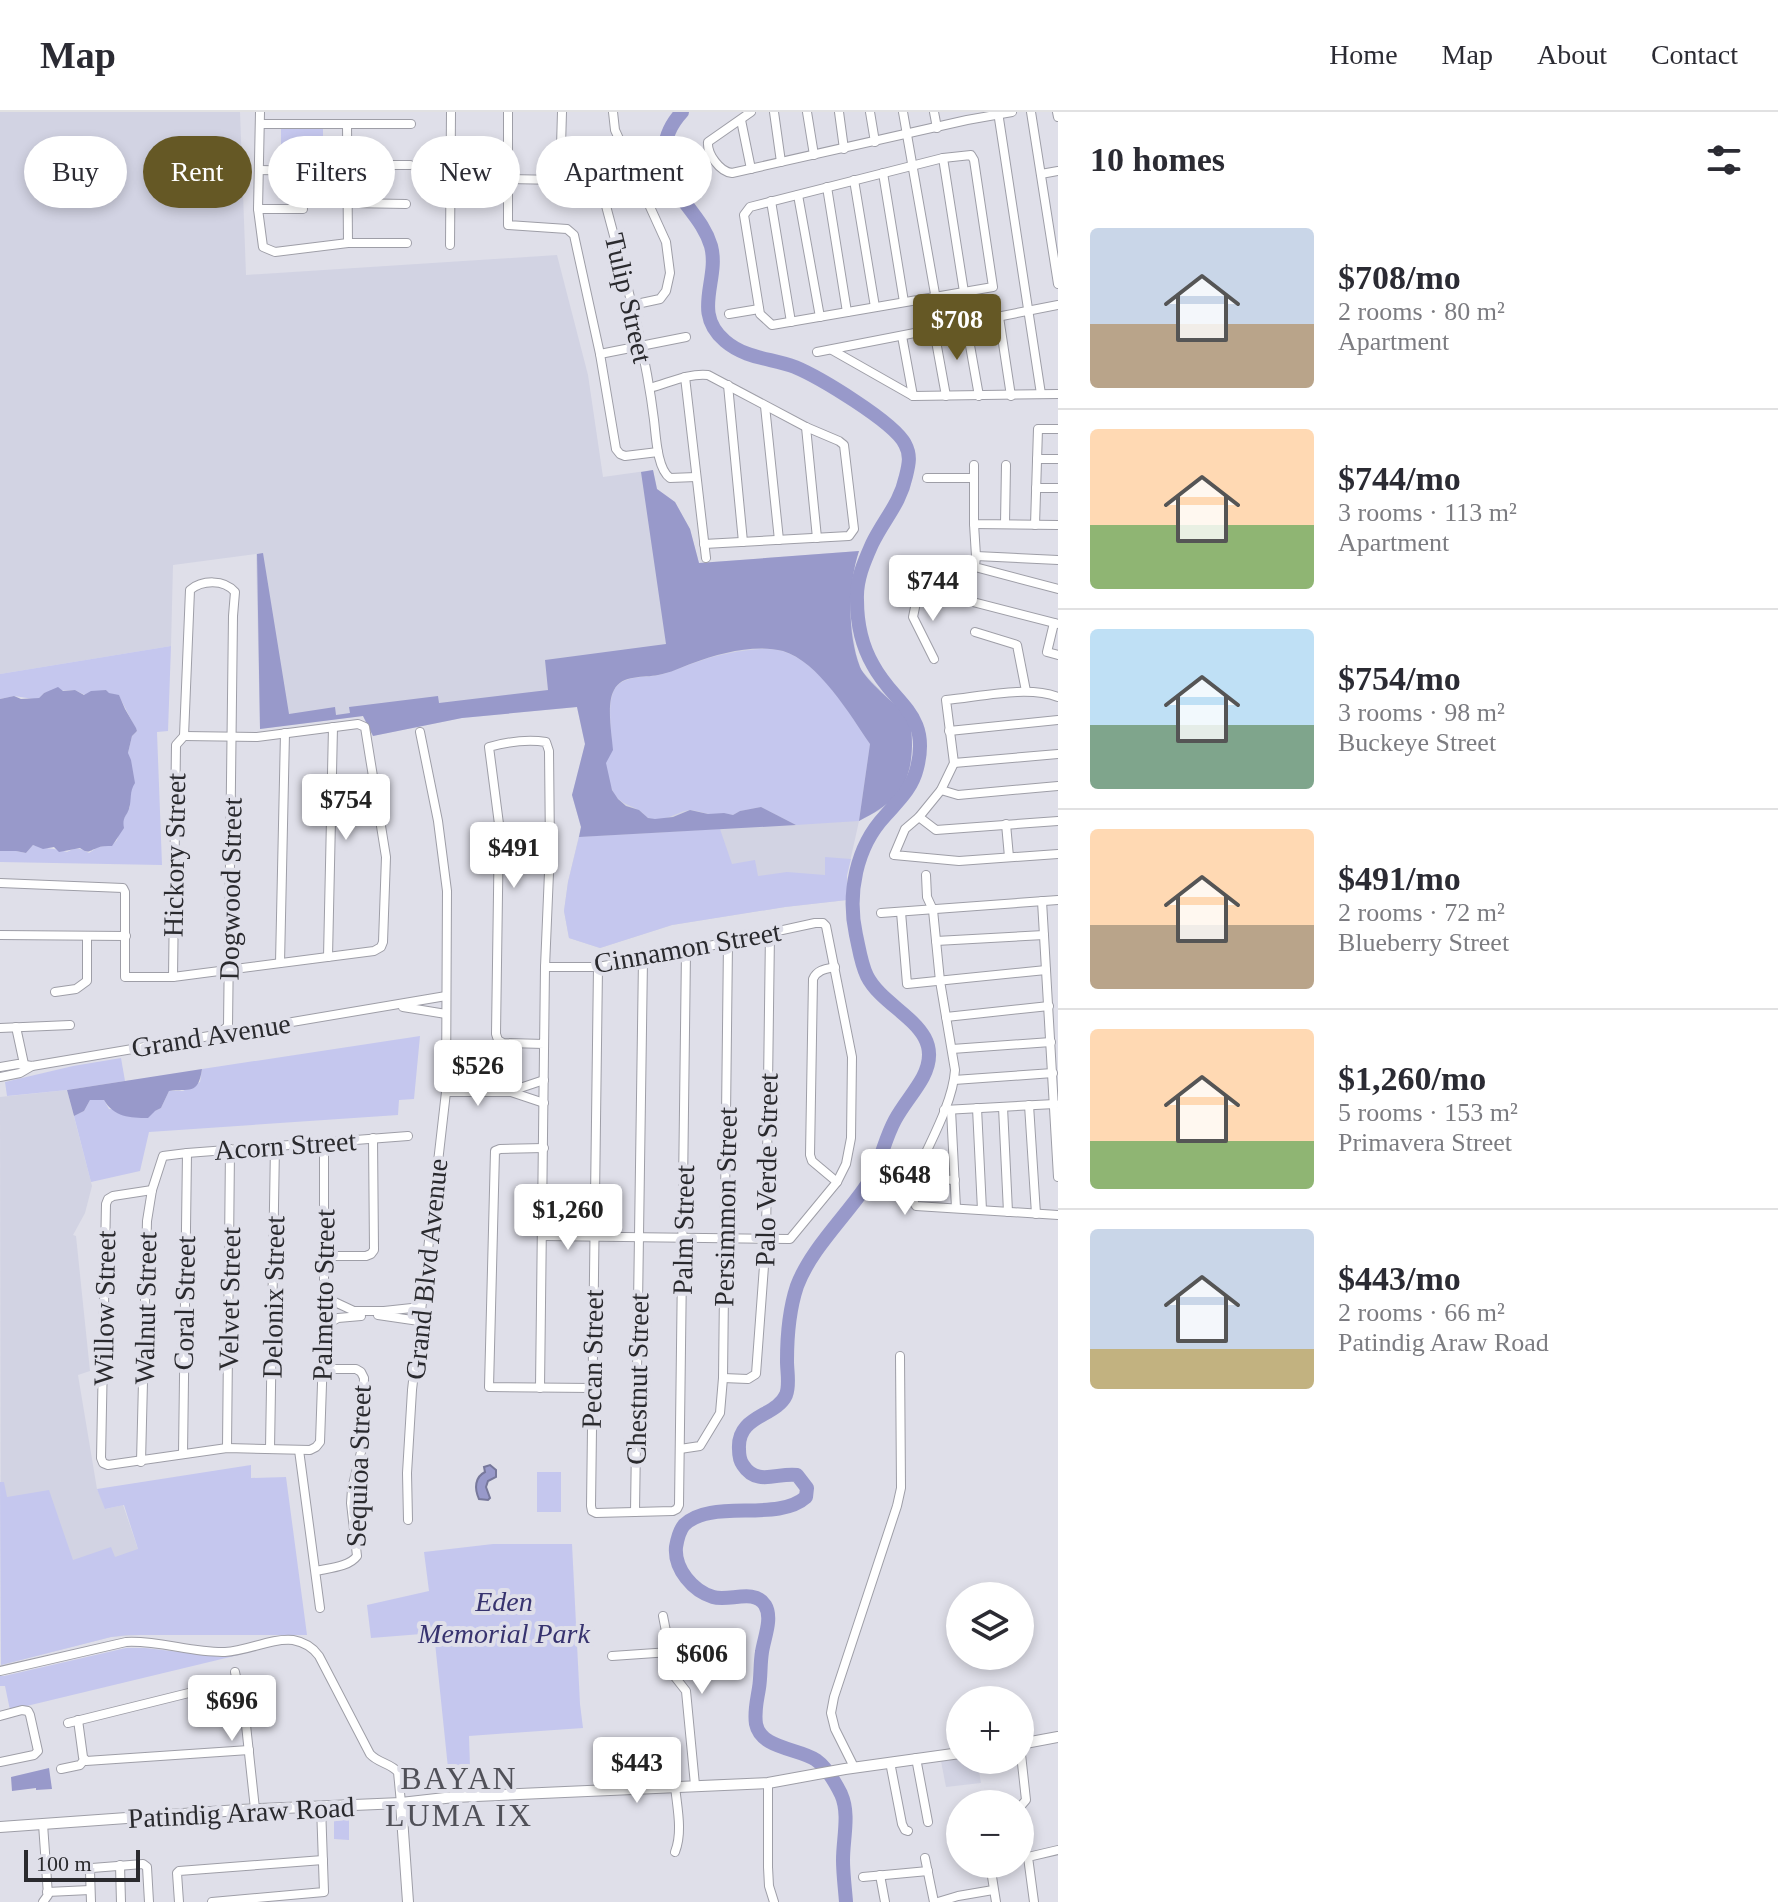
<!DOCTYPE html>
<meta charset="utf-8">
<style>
body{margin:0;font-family:"Times New Roman",serif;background:#f7f7f7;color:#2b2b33;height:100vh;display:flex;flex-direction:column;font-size:30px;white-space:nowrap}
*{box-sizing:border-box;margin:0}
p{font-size:26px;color:#7c7c81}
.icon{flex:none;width:44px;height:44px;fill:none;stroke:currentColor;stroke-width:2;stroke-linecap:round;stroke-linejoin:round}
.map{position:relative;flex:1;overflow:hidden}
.side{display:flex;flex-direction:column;background:#fff;width:720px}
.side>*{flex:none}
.banner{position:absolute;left:24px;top:24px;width:760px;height:72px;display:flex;gap:16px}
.buttons{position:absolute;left:946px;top:1470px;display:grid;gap:16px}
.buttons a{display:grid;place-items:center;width:88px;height:88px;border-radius:50%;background:#fff;box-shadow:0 4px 12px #0003;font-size:40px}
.scale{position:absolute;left:24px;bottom:20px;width:116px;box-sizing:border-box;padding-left:8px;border:4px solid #2a2a2e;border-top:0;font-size:22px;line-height:28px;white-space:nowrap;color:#2a2a2e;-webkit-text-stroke:6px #dfdfe9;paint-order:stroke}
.price{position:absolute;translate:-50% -68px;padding:0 18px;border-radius:8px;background:#fff;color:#222;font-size:26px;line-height:52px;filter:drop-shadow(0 2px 4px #0008)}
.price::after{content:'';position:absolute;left:50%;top:48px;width:24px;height:18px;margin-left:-12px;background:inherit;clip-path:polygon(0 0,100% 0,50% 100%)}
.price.active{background:#655825;color:#fff}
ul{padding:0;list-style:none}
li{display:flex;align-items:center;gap:24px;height:200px;padding:0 32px}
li+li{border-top:2px solid #e1e1e2}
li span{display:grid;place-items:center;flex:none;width:224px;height:160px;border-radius:8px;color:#555}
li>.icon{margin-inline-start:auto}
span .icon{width:96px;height:96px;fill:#fffc;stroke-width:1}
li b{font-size:34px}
h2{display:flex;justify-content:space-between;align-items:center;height:96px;padding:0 32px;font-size:34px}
.pill{padding:0 28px;border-radius:36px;background:#fff;box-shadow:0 4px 12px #0003;font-size:28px;line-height:72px}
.pill.active{background:#655825;color:#fff}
header{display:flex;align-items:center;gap:48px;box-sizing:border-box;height:112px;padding:0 40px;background:#fff;border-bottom:2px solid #e1e1e2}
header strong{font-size:38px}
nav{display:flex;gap:44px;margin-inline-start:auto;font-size:28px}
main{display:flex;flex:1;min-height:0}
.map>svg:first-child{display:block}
.built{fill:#d2d3e3}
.green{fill:#c5c7ee}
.forest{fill:#9899ca}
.water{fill:#9899ca;stroke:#77789b;stroke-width:2}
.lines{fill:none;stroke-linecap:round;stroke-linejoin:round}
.river{stroke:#9899ca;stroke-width:14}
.minor-casing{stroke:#9e9ea7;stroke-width:10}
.major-casing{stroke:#9e9ea7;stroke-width:12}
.minor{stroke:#fff;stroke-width:8}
.major{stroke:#fff;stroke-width:10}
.labels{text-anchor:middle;stroke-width:8;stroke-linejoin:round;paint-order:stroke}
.street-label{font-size:28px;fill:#2a2a2e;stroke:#dfdfe9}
.park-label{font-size:28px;font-style:italic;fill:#37336f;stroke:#dfdfe9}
.quarter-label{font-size:32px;letter-spacing:2px;fill:#505058;stroke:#dfdfe9}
</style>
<header>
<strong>Map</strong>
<nav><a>Home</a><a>Map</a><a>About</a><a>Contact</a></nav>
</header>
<main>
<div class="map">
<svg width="1058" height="1790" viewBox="0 0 1058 1790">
<rect width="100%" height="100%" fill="#dfdfe9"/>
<!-- built -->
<g class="built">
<polygon points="0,0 240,0 246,163 557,143 588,263 603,365 653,358 657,377 675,390 690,417 699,451 859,439 852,461 850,502 856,541 861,558 910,608 911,651 903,676 882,697 859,709 847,763 847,788 785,795 672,813 600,836 569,826 564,799 568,770 581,715 572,683 585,632 577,595 462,606 373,624 363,604 260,617 256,442 173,453 171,534 0,562"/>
<polygon points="67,978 92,1074 85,1101 73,1123 76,1124 90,1259 78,1263 97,1377 106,1397 123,1393 156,1490 156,1522 111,1525 1,1553 0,985"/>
<polygon points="960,1647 977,1648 981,1671 946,1675 941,1649"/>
</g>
<!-- green -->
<g class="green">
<polygon points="281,15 323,16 323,37 281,37"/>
<polygon points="607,48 625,76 610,86 587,68"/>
<path d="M171 534 168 619 157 620 162 753 0 750V739H16L26 741 33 733C44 737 55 736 67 740 76 735 80 736 89 741L98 735 112 733 117 728 123 708 130 695 128 641 132 624 137 619 119 584 108 581 106 578 85 583 75 578 51 579 44 581 39 586 34 587 14 584 0 587V562Z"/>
<path d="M760 537C767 537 777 537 785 540 819 551 851 603 870 632L859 709 796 713 761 695 740 699 733 703C724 701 717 702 709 702 703 701 696 698 690 698 677 699 664 712 649 706 644 704 645 702 640 699 629 692 617 691 612 677 609 671 605 655 606 647 608 641 613 637 612 631 611 616 606 583 618 573 630 563 646 566 659 563 673 560 686 553 700 549 719 542 739 539 760 537Z"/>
<polygon points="720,717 732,752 755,748 758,764 787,760 825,763 825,745 851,747 847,763 847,788 785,795 672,813 600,836 569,826 564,799 568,770 579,725"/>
<polygon points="420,924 414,987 399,988 398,1003 149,1020 140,1059 91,1070 74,1004 84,999 90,988 104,988 109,997 155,999 161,996 169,979 183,979 200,970 202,957"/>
<polygon points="121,946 125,969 67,978 7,984 5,970 73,954"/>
<polygon points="251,1353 251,1366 286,1365 307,1523 127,1523 111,1525 1,1553 0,1370 4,1370 7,1385 49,1378 73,1448 111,1435 115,1445 138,1437 124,1393 105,1397 97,1377"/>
<rect x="537" y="1360" width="24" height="40"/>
<polygon points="493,1432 572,1432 580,1592 583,1616 469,1624 470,1655 448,1656 434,1521 371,1526 367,1493 429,1479 424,1440"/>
<polygon points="126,1536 145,1536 223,1545 255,1539 10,1598 5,1574 0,1574 0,1564 4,1564"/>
<polygon points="236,1587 241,1610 211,1615 207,1595"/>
<polygon points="349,1698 349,1728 334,1727 334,1699"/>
</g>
<!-- forest -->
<g class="forest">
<path d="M653 358 657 377 675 390 690 417 699 451 859 439C848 473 847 521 860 555 866 569 895 591 906 604 912 612 912 625 912 634 911 676 894 691 859 709L870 632C851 604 818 549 783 539 755 532 720 541 693 551 682 555 670 561 658 563 644 566 622 562 614 578 606 592 612 623 613 638L606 651 612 678 618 687 626 694 639 698 648 706 655 707 673 705 690 698 708 702 724 701 733 703 740 699 761 695 796 713 579 725 581 715 572 683 585 632 577 595 462 606 373 624 363 604 260 617 257 442 263 441 289 602 335 595 336 603 350 601 349 595 438 584 439 591 548 578 545 548 666 532 641 360Z"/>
<path d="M58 575 63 579 75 578 84 583 91 579 106 578 109 581 119 583 125 597 136 616 137 619 132 624 128 641 131 648 135 671C129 680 132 687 129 697 126 705 122 706 124 716L112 734C107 734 101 734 97 736 89 739 88 742 80 736L59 740 54 735 43 737 33 733 26 741 16 739H0V587L14 584 21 587 39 586 44 581Z"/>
<path d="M202 957C198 984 189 976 169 979L161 996 155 999 148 1006C130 1006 114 1005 104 988H90L84 999 74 1004 67 978Z"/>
<polygon points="49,1656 52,1677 36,1678 36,1676 12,1679 11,1665"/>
</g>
<!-- water -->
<path class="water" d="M490 1353 496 1358V1365L488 1369 486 1375 490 1386 488 1388 479 1387C474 1376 475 1365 485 1360L484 1355Z"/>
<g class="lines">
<!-- river -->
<path class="river" d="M682 0C658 26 660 56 680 84 692 101 705 114 711 134 720 168 691 200 725 229 746 247 771 246 795 255 819 265 894 310 905 332 911 343 909 352 906 364 900 392 884 407 872 432 864 450 856 468 857 488 857 510 862 534 873 553 894 593 931 601 917 656 912 677 898 689 885 704 856 735 847 782 856 823 859 836 861 852 867 864 885 900 949 915 923 965 915 980 903 993 895 1008 883 1030 880 1056 864 1077 843 1107 810 1139 797 1174 789 1198 787 1224 787 1249 787 1260 790 1273 786 1283 776 1305 737 1303 739 1337 739 1342 740 1349 743 1353 757 1375 778 1360 797 1363L807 1376 806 1385C777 1411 711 1386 684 1413 680 1418 677 1429 676 1435 674 1457 693 1479 713 1485 729 1490 754 1476 765 1493 773 1506 764 1526 762 1540 760 1552 761 1564 759 1576 757 1589 754 1599 756 1612 761 1637 798 1636 816 1648 826 1655 835 1670 841 1682 850 1702 843 1726 843 1748 843 1762 845 1776 846 1790"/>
<defs>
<g id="minor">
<polyline points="260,0 258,97 263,135 275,140 348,131 407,131"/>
<polyline points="508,0 508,113 567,117 574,123 600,242 616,337 620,342 625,344 658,340"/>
<polyline points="613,0 615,18 666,130 670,161 666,179 660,187 632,193"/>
<path d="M751 0 708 30C707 42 720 60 732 61L967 8 1012 0"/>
<polyline points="774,0 781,50"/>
<polyline points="807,0 814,43"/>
<polyline points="839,0 844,37"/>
<polyline points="870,0 875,30"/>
<polyline points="903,0 941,216"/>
<polyline points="934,0 937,16"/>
<polyline points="998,0 1041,282"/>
<polyline points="1031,0 1058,172"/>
<polyline points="1057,0 1058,5"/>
<polyline points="741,8 751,57"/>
<polyline points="260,12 411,12"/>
<polyline points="347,12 348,131"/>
<polygon points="971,43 974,48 993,175 772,213 760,202 744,103 750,95 943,46"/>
<polyline points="943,46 964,180"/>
<polyline points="347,53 410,53"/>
<polyline points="259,58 307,59"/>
<polyline points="883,61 904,190"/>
<polyline points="1041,62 1058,59"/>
<path d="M451 66 560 68 582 71 588 74 605 90C624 162 645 234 654 308 656 324 657 357 670 366L696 365"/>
<polyline points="560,68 562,0"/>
<polyline points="854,68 875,195"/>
<polyline points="827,75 847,200"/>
<polyline points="798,83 820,205"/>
<polyline points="771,89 791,210"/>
<polyline points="348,91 406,92"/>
<polyline points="258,97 303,97"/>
<polyline points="450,133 451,0"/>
<polyline points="729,202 759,197"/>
<polyline points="999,205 1011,284"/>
<polyline points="966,211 979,284"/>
<polyline points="934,218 946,284"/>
<polyline points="902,224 913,284"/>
<polyline points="832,238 913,284 1058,282"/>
<polyline points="817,240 1058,193"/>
<polyline points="600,242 686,225"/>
<polyline points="685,265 706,446"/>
<polyline points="728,273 743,430"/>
<path d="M650 276C669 271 688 261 708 263L806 315 839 329 844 333 854 417 849 424 704 432"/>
<polyline points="765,294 779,428"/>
<polyline points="806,315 817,426"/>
<polyline points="1037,347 1058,347"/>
<polyline points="974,353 974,412 1058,413"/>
<polyline points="927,366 974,366"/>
<polyline points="1036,376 1058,376"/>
<polyline points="974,412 976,444"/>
<polyline points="1005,412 1006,353"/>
<polyline points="1035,413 1038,317 1058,317"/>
<polyline points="1058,448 976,444 975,455 1058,477"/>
<polyline points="903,472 1058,512"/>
<polyline points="919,476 913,505 934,547"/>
<polyline points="1054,511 1047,540 1058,543"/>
<polyline points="975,520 1017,533 1026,579"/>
<path d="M1058 585C1027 573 979 585 946 588L954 651 941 678 919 705 905 717 894 743 959 749 1058 742"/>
<polyline points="949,619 1058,608"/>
<path d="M184 624 190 478C202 468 224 467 235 480L233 504 228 914 217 923"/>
<polyline points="954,651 1058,642"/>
<polyline points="941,678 958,683 1058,674"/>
<polyline points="919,705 936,718 1058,709"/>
<polyline points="1006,712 1009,745"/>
<path d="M926 763 927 785 933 798 940 869 955 958C953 993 925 1039 911 1073L910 1084 916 1094 1058 1103"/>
<polyline points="0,771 123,776 125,780 125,865 173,865 374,839 381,835 383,830 386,745 365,615 358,612 257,625 184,624"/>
<polyline points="1042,789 1058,1065"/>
<polyline points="901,800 907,872 1046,858"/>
<polyline points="881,801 1058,788"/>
<polyline points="0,823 126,824"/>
<polyline points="936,829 1044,823"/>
<polyline points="328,845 333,615"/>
<polyline points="280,851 285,621"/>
<polyline points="598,855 591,1394 592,1399 596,1401 673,1399 677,1397 679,1393 686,839"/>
<path d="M835 855C825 857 817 858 813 867L810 1043 812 1049 837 1070"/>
<polyline points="173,865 176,633 184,624"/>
<polyline points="55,880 76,877 87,869 87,824"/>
<polyline points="403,895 446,902"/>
<polyline points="946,905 1049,894"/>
<polyline points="16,915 24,952"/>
<polyline points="0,916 70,913"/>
<polyline points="952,937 1051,930"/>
<polyline points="0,955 18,952 32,954 446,884"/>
<polyline points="0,965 20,961 32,954"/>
<polyline points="954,968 1053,961"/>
<polyline points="511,979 544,968"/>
<polyline points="446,980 511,980 544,991"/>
<polyline points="1029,993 1036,1102"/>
<polyline points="1003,995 1008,1100"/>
<polyline points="977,996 982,1098"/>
<polyline points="944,998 1055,992"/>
<polyline points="951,998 956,1096"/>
<polyline points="544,1036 500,1037 495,1039 489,1275 592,1276"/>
<polyline points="914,1066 955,1068"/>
<polyline points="152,1078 113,1084 108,1087 106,1092 101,1346 103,1351 108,1353 227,1336 310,1338 316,1335 320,1330 324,1214 324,1030"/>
<polyline points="543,1124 790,1127 837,1070 846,1052 851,1026 852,945 826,814 823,811 815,811 686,839 598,855 545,855"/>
<polyline points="323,1144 366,1144 371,1142 374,1138 373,1026"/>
<polyline points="324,1185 354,1199 384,1199 421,1195"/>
<polyline points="378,1203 419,1209"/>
<polyline points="324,1214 338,1206 361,1204"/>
<polyline points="723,1266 748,1267 756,1262 766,1127 770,820"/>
<path d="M540 1276 545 855 550 737 549 639 546 630C527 627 507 630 489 635L499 712 496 922 498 928 503 931 544 932"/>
<polyline points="227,1336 230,1037"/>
<polyline points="270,1337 275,1033"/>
<polyline points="680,1337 700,1334 720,1301 723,1266 728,830"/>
<polyline points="299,1338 320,1496"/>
<polyline points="183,1342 187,1041"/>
<polyline points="141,1350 147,1109 152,1078 163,1044 187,1041 408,1024"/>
<polyline points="635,1400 643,847"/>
<polyline points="408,1408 407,1361 412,1278 446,980 447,779 438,709 420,620"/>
<path d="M316 1459C329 1456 349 1455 357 1444L351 1391 352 1377 361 1340 364 1266 361 1260 356 1257H322"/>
<polyline points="663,1504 675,1565 686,1579 695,1673"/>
<polyline points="612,1544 670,1540"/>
<path d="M0 1559 126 1530C159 1528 192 1541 225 1540 248 1539 270 1526 293 1528 304 1530 312 1534 319 1544L370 1642C378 1651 390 1651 398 1660L401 1691"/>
<polyline points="235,1560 246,1613 255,1697"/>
<polyline points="0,1604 22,1598 28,1599 30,1603 38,1639 34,1643 0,1650"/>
<polyline points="78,1608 83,1645 86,1649 249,1638"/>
<polyline points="68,1611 237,1569"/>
<polyline points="1020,1633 1026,1688 1020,1695"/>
<polyline points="916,1646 928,1710"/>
<polyline points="890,1650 902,1712 905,1718 908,1719"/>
<polyline points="854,1655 835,1617 831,1601 834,1585 897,1394 901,1376 900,1244"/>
<polyline points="61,1657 80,1653 84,1648"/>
<polyline points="768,1671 768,1755 769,1774 774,1790"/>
<path d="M675 1740C683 1720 677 1695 675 1674"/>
<polyline points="925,1746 934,1790"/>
<polyline points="990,1752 996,1790"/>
<polyline points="120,1753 121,1790"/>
<polyline points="880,1763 885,1790"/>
<polyline points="863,1765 928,1759"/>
<polyline points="47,1780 90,1778"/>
<polyline points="43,1790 48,1783 43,1712"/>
<polyline points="91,1790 90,1759 92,1756 143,1752 147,1755 149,1790"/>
<polyline points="179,1790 177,1761 179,1759 323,1748"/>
<polyline points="212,1790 324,1780 321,1694"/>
<polyline points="938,1790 958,1784 993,1778"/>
<polyline points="1034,1790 1028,1745 1058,1738"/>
</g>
<g id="major">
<polyline points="1020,1632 1058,1625"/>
<polyline points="401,1691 408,1790"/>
<polyline points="0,1715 239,1698 401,1691 454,1685 768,1671 845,1657 960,1641"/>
</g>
</defs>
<!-- minor casing -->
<use href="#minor" class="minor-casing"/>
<!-- major casing -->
<use href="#major" class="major-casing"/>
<!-- minor -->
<use href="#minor" class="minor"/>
<!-- major -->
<use href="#major" class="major"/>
</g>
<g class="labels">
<!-- street labels -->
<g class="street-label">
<text transform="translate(629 186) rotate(77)" y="10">Tulip Street</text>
<text transform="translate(174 743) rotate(-89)" y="10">Hickory Street</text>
<text transform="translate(230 777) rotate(-89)" y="10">Dogwood Street</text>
<text transform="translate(687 835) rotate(-10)" y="10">Cinnamon Street</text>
<text transform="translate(211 923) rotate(-9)" y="10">Grand Avenue</text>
<text transform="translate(285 1033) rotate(-4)" y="10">Acorn Street</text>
<text transform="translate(766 1058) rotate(-89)" y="10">Palo Verde Street</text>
<text transform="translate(725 1095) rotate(-89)" y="10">Persimmon Street</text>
<text transform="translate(683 1118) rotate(-89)" y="10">Palm Street</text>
<text transform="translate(426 1157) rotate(-84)" y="10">Grand Blvd Avenue</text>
<text transform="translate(323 1183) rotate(-89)" y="10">Palmetto Street</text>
<text transform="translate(273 1185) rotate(-89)" y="10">Delonix Street</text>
<text transform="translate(229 1187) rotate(-89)" y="10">Velvet Street</text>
<text transform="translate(184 1191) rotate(-89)" y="10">Coral Street</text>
<text transform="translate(104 1196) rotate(-89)" y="10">Willow Street</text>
<text transform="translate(145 1196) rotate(-89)" y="10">Walnut Street</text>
<text transform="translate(592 1247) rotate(-89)" y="10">Pecan Street</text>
<text transform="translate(637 1267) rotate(-89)" y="10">Chestnut Street</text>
<text transform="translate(358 1354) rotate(-88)" y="10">Sequioa Street</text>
<text transform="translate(241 1700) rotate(-3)" y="10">Patindig Araw Road</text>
</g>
<!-- park labels -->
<g class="park-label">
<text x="504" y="1499">Eden<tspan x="504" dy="32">Memorial Park</tspan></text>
</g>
<!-- quarter labels -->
<g class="quarter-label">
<text x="459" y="1677">BAYAN<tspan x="459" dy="37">LUMA IX</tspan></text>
</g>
</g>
</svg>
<div class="buttons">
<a><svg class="icon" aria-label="layers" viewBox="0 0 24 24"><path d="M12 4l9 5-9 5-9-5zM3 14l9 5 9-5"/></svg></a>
<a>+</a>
<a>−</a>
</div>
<div class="scale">100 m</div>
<b class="price active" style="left:957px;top:250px">$708</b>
<b class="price" style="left:933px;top:511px">$744</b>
<b class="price" style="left:346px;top:730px">$754</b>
<b class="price" style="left:514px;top:778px">$491</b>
<b class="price" style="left:478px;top:996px">$526</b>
<b class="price" style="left:905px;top:1105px">$648</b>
<b class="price" style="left:568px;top:1140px">$1,260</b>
<b class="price" style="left:702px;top:1584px">$606</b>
<b class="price" style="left:232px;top:1631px">$696</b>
<b class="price" style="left:637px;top:1693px">$443</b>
<div class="banner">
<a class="pill">Buy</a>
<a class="pill active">Rent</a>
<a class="pill">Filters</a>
<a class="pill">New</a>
<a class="pill">Apartment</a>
</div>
</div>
<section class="side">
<h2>10 homes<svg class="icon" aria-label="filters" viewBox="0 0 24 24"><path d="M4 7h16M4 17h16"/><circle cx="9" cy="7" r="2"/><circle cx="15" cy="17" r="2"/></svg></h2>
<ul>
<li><span style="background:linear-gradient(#c9d6e8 60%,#b9a48a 0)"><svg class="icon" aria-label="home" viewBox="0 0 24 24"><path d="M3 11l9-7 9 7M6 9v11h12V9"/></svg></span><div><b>$708/mo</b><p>2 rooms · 80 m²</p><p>Apartment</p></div></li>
<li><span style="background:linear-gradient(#ffd9b3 60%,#8fb573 0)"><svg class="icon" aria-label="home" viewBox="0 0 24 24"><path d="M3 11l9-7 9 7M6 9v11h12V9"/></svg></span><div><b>$744/mo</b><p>3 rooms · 113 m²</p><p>Apartment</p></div></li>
<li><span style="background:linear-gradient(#bfe0f5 60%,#7fa58c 0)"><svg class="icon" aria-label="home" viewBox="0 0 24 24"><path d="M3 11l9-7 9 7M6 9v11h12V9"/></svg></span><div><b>$754/mo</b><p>3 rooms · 98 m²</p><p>Buckeye Street</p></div></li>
<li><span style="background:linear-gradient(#ffd9b3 60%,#b9a48a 0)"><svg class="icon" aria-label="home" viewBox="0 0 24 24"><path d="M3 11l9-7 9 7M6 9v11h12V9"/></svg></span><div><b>$491/mo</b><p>2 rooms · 72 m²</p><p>Blueberry Street</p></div></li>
<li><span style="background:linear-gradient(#ffd9b3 70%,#8fb573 0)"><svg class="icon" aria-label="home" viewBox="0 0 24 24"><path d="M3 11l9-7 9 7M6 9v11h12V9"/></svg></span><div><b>$1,260/mo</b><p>5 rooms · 153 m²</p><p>Primavera Street</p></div></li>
<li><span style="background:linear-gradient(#c9d6e8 75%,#c2b280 0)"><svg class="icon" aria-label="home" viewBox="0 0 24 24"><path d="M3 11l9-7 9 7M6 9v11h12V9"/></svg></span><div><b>$443/mo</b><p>2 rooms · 66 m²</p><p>Patindig Araw Road</p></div></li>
</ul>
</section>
</main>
